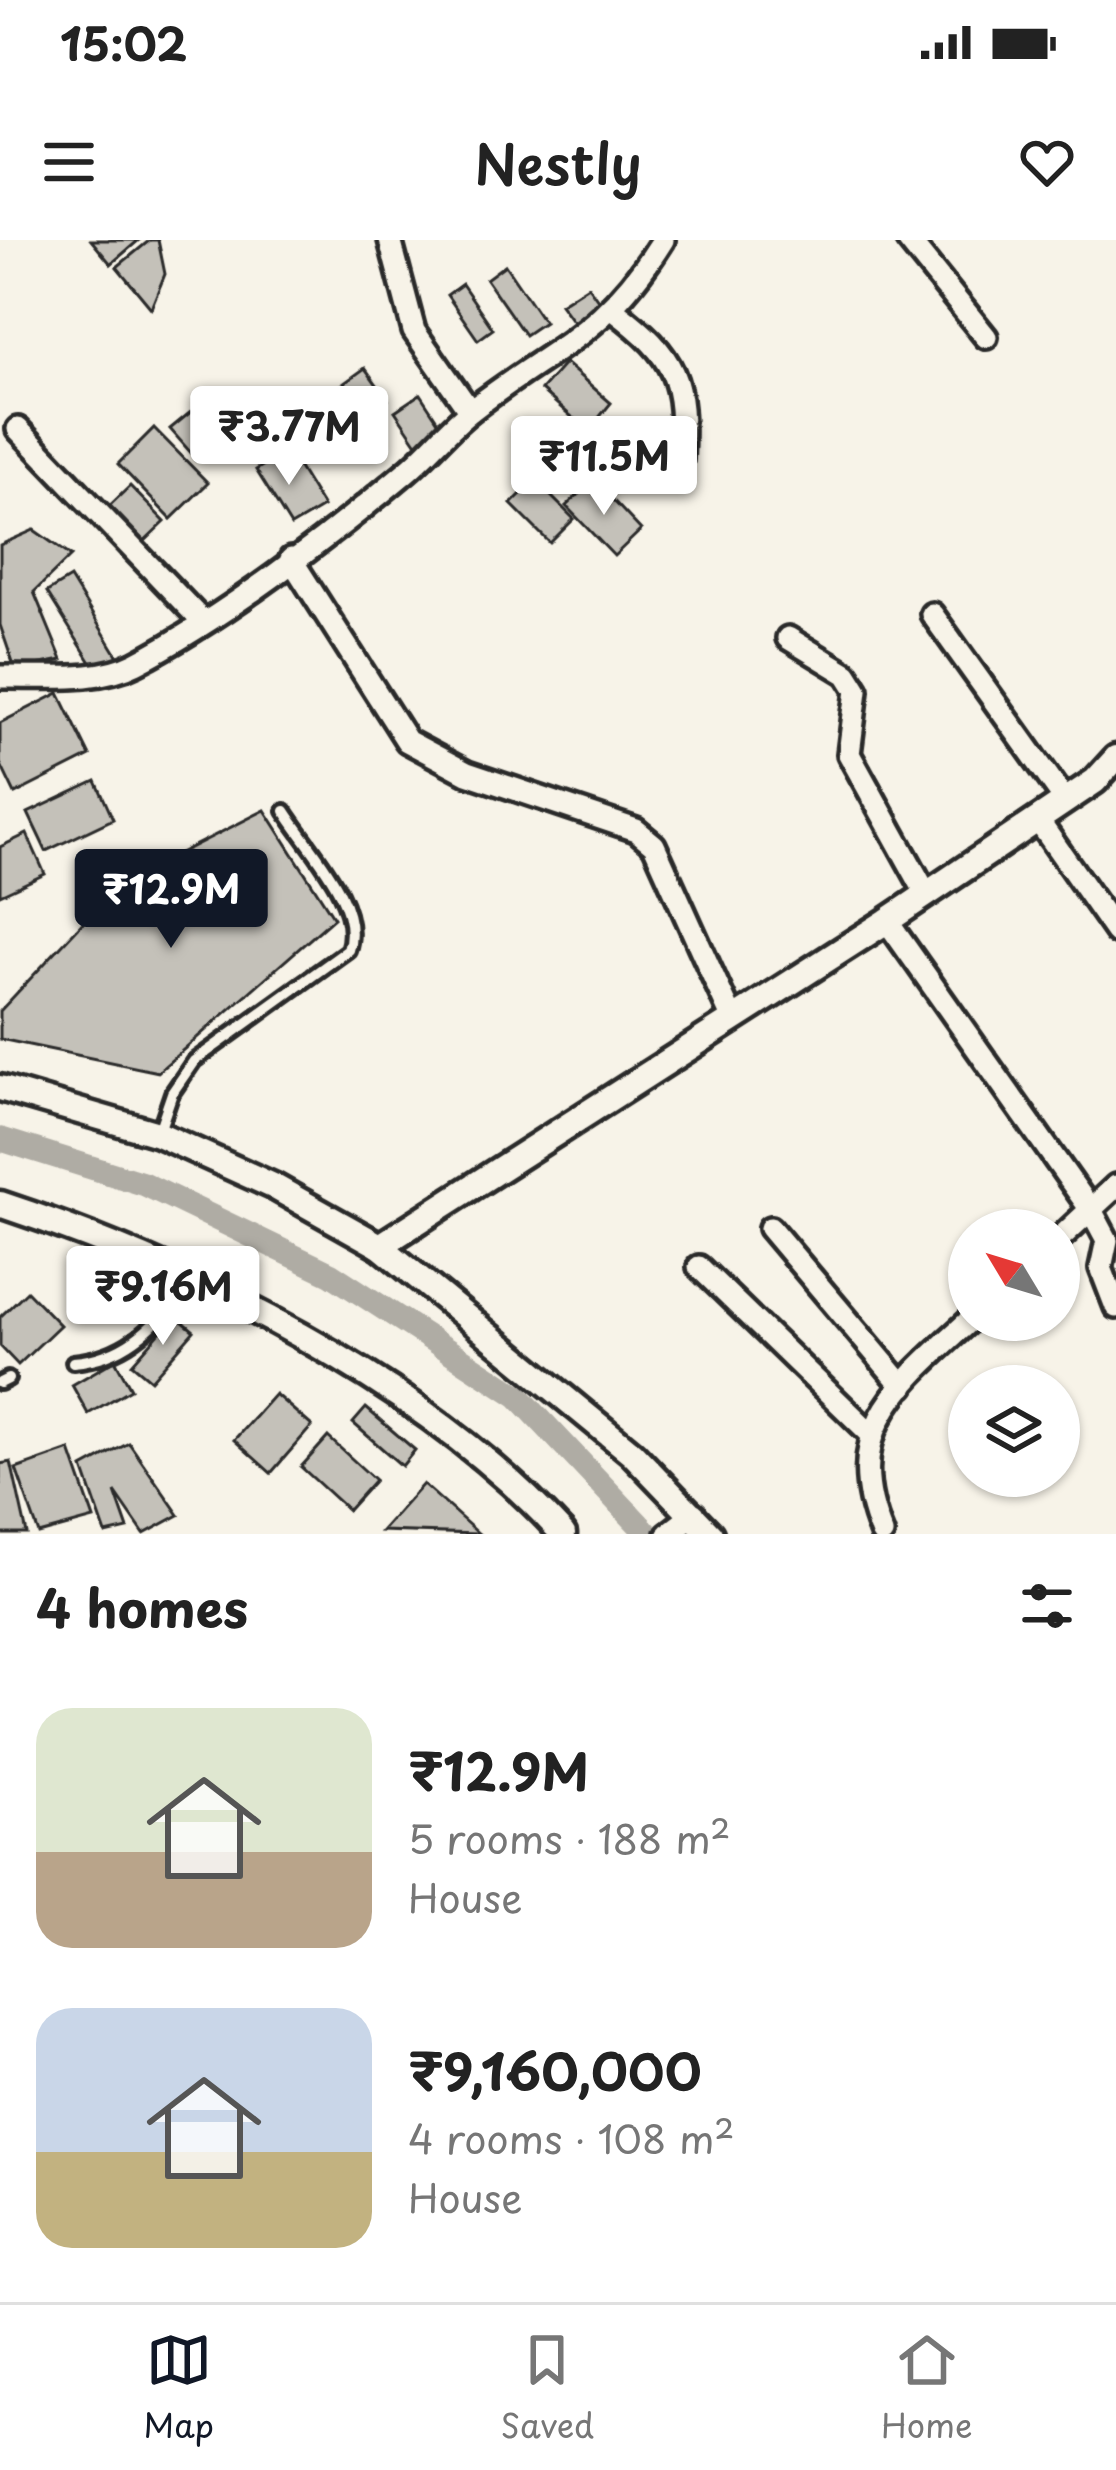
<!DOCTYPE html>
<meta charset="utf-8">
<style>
body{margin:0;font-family:"Playpen Sans",sans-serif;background:#f2f2f2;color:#222;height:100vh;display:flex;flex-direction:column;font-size:45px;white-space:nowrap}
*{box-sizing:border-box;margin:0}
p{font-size:39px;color:#767676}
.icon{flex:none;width:66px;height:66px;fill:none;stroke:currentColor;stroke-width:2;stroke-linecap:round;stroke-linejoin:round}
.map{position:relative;height:1294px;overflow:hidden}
.side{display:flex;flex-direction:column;background:#fff;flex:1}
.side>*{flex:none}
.needle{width:78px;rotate:308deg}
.tools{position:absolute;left:948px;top:969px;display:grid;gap:24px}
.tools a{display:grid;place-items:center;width:132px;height:132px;border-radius:50%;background:#fff;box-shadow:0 3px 9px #0004;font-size:60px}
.price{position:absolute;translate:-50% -102px;padding:0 27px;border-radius:12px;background:#fff;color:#222;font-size:39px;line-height:78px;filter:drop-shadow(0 3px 6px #0008)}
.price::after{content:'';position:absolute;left:50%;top:72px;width:36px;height:27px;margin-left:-18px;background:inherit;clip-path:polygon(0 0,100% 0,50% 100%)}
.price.on{background:#111827;color:#fff}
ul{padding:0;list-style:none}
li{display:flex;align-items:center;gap:36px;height:300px;padding:0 36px}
li span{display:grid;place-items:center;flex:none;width:336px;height:240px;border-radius:36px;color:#555}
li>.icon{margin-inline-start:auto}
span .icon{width:144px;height:144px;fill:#fffc;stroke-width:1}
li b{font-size:51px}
h2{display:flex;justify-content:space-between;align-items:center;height:144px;padding:0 36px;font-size:51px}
.status{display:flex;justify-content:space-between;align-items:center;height:84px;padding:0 60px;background:#fff;direction:ltr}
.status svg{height:33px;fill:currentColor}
header{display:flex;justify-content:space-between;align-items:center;height:156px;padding:0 36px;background:#fff;font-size:54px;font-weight:600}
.tab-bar{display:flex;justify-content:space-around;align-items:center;height:168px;border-top:3px solid #e0e0e0;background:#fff;font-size:33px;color:#767676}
.tab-bar a{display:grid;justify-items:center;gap:6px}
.tab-bar .on{color:#111827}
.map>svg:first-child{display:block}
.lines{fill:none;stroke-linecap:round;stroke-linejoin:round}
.canal{stroke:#afaca4;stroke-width:24}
.building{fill:#c4c1b9;stroke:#2b2b2b;stroke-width:3}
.service-casing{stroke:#2b2b2b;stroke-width:20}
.minor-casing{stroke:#2b2b2b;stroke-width:30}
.tertiary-casing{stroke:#2b2b2b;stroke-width:33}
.service{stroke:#f7f3e8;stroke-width:10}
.minor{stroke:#f7f3e8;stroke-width:21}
.tertiary{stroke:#f7f3e8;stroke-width:24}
</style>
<div class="status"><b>15:02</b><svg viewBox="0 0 49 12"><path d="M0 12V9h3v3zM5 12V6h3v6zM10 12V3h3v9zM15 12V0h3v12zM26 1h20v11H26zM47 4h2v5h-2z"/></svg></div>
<header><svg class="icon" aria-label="menu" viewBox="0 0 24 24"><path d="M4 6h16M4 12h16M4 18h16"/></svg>Nestly<svg class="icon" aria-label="heart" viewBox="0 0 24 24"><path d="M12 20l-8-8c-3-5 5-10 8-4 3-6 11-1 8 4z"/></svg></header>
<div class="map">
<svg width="1116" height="1294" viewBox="0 0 1116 1294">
<rect width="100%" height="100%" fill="#f7f3e8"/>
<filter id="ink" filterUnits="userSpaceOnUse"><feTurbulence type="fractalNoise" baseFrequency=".00833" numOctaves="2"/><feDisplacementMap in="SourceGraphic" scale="24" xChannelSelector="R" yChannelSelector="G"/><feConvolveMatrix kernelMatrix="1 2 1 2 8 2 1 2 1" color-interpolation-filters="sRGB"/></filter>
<g filter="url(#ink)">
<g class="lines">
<!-- canal -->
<polyline class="canal" points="0,899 144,944 331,1034 518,1156 648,1294"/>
</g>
<!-- building -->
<g class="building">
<polygon points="91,0 139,0 111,24"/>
<polygon points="150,0 158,0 165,34 151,68 117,27"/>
<polygon points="505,25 544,82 525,95 486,39"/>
<polygon points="462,44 493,89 478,100 447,55"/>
<polygon points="588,46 605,70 578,89 560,64"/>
<polygon points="565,123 611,163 588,191 541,150"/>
<polygon points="365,128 388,160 335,199 311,167"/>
<polygon points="420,154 445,192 420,208 395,171"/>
<polygon points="204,161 224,184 191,213 170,189"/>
<polygon points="154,188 208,243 171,279 118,224"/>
<polygon points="288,210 323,267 291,286 256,230"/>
<polygon points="535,240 574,279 550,303 511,264"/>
<polygon points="594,240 641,290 614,316 566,266"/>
<polygon points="130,246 165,282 140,306 105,270"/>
<polygon points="34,290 71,316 34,352 62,420 15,429 0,385 0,305"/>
<polygon points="70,338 119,418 97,432 47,352"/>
<polygon points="59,453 90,516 15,554 0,523 0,483"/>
<polygon points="96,541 113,579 46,611 28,573"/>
<polygon points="265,570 334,678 158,832 0,799 0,771 119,644"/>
<polygon points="27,594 45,634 0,655 0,607"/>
<polygon points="27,1051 60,1085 18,1125 0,1106 0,1077"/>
<polygon points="175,1075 194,1091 151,1140 132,1124"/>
<polygon points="115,1120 131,1149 88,1174 72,1145"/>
<polygon points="275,1154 312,1186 271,1233 234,1200"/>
<polygon points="366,1168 415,1210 402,1226 353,1183"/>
<polygon points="328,1197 375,1240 348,1270 301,1227"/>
<polygon points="129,1203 179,1275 144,1294 115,1252 128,1289 106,1294 83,1228"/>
<polygon points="70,1210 94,1279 39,1294 16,1229"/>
<polygon points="11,1222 27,1294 0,1294 0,1224"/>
<polygon points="423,1244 479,1294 381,1291"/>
</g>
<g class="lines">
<defs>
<g id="service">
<path d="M158 894 172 853 194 821 348 710C364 665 309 609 285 571"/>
<path d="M73 1122C131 1117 155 1083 192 1042"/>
<polyline points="0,1143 8,1139"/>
</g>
<g id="minor">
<polyline points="390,0 414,91 470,171"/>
<polyline points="908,0 986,97"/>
<path d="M614 70C677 118 685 140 681 219"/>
<polyline points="18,189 202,381"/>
<polyline points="291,319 407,501 467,533 636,590 654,605 733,780"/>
<polyline points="932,374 1065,560"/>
<polyline points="788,398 847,434 857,450 849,514 927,655"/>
<path d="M0 437C43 436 97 443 136 423 222 379 333 294 406 232 430 212 449 187 473 169 556 105 603 96 663 0"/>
<polyline points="1037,579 1116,692"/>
<polyline points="887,681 1091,970 1107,1000 1101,1028 1116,1067"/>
<polyline points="770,988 903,1146"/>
<polyline points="1059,999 1116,946"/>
<polyline points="699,1027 870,1193"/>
<polyline points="668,1294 694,1274"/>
<path d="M882 1294C839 1190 899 1145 970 1080"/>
</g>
<g id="tertiary">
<polyline points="0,848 158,894 273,946 380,1006 632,1213 710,1294"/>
<path d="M0 964C193 1028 424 1142 563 1294"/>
<polyline points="380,1006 887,681 1095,541 1116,518"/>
</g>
</defs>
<!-- service casing -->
<use href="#service" class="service-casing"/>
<!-- minor casing -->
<use href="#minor" class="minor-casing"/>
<!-- tertiary casing -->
<use href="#tertiary" class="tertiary-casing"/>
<!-- service -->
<use href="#service" class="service"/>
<!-- minor -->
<use href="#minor" class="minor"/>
<!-- tertiary -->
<use href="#tertiary" class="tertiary"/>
</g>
</g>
</svg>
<div class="tools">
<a><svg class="needle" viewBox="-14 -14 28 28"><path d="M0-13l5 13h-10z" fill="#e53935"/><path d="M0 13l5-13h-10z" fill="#767676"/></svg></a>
<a><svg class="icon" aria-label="layers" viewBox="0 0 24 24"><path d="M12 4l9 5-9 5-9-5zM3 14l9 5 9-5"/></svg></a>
</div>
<b class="price" style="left:289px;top:248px">₹3.77M</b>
<b class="price" style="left:604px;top:278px">₹11.5M</b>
<b class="price on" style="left:171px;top:711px">₹12.9M</b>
<b class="price" style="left:163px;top:1108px">₹9.16M</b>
</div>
<section class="side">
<h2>4 homes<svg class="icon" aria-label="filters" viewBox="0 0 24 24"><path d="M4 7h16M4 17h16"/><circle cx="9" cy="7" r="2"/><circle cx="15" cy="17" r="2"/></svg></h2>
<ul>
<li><span style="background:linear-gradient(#dfe7d0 60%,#b9a48a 0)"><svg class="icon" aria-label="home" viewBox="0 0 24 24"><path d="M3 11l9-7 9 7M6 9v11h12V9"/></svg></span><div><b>₹12.9M</b><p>5 rooms · 188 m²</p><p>House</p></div></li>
<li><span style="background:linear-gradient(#c9d6e8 60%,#c2b280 0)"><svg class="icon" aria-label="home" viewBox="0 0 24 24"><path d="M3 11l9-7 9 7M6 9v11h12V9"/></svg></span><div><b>₹9,160,000</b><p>4 rooms · 108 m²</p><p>House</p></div></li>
</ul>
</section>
<nav class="tab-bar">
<a class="on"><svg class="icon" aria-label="map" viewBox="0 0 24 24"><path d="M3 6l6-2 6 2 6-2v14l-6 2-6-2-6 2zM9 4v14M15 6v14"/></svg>Map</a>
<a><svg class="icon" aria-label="saved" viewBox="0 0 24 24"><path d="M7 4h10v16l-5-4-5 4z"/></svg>Saved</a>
<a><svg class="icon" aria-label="home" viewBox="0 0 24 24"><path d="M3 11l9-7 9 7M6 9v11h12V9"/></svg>Home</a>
</nav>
